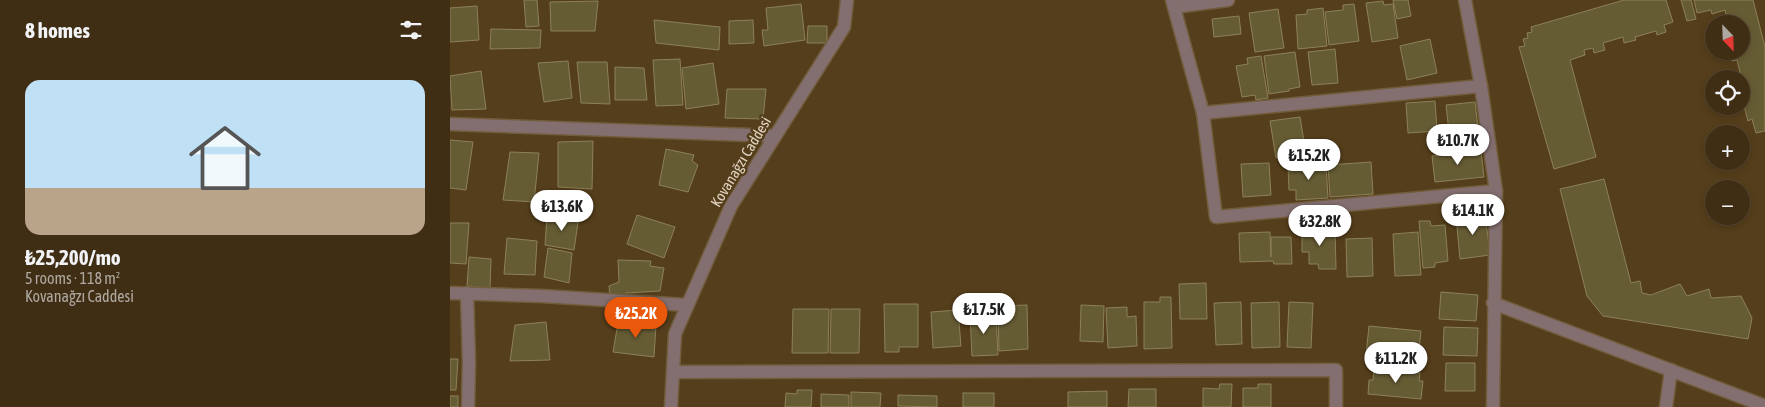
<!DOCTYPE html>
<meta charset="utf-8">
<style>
body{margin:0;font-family:"Asap Condensed",sans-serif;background:#47361d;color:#f1f3f6;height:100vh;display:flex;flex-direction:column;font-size:19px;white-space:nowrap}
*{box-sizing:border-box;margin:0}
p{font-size:16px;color:#aea8a0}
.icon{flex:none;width:28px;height:28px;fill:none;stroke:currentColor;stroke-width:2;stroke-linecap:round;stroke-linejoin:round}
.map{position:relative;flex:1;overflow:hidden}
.panel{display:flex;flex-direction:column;background:#402e14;width:450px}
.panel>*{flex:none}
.needle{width:32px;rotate:157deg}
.fabs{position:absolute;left:1255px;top:15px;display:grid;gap:10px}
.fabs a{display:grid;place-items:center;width:45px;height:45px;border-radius:50%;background:#402e14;box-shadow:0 2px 8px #0003,0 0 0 1px #594a34;font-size:25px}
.price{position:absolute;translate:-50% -42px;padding:0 11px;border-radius:18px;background:#fff;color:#222;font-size:16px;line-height:32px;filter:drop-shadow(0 1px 2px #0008)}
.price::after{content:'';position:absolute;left:50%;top:30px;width:15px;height:11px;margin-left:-8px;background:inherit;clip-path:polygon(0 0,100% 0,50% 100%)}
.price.on{background:#ea580c;color:#fff}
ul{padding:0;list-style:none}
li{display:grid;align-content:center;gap:10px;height:265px;padding:0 25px}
li span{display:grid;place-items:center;height:155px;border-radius:15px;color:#555}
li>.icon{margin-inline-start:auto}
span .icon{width:90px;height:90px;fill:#fffc;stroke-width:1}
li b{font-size:21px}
h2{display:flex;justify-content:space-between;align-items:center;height:60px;padding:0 25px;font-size:21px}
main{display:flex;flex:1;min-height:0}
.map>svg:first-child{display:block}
.building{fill:#665c34;stroke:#8c8158}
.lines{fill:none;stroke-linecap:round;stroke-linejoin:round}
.minor-casing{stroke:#715c3c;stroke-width:15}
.minor{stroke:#846f70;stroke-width:12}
.labels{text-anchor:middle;stroke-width:5;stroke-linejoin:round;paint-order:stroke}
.street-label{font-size:15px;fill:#e1d4c1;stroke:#553e1b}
</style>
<main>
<section class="panel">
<h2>8 homes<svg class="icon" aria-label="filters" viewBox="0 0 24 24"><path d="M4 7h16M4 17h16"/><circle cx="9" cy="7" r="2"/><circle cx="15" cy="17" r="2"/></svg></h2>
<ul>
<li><span style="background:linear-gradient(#bfe0f5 70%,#b9a48a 0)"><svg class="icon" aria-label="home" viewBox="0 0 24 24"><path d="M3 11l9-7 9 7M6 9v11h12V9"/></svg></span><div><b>₺25,200/mo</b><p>5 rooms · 118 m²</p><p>Kovanağzı Caddesi</p></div></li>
</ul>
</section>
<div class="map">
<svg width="1315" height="407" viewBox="0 0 1315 407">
<rect width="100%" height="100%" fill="#553e1b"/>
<!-- building -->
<g class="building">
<polygon points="74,0 87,0 89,26 76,27"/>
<polygon points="943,0 958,0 961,16 947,19"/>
<polygon points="1174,0 1216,0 1223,22 1214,25 1216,32 1207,35 1206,31 1185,37 1186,40 1174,43 1173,37 1153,43 1155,50 1144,53 1143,48 1134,50 1135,55 1120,60 1146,157 1104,169 1069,47 1075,46 1073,39 1078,38 1077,33 1082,32 1081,27"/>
<polygon points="1231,0 1241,0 1246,19 1237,21"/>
<polygon points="1244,0 1303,0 1315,47 1315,131 1306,133 1302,119 1298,121 1291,95 1291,89 1294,88 1287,60 1282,61 1280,51 1291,51 1291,24 1278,24 1275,10 1262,14 1261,10 1247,13"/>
<polygon points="148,1 145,31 101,31 100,2"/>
<polygon points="933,1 934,5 943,4 948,38 922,42 916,3"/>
<polygon points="351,4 355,40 314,46 312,30 318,30 316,8"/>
<polygon points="904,4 909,41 879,45 875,12 893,10 893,5"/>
<polygon points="27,6 29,40 0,42 0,8"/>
<polygon points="873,8 877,46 848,49 846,15 857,14 857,10"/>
<polygon points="828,9 834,48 805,52 799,13"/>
<polygon points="789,16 791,34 764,37 762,19"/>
<polygon points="204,20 270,27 269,50 206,43"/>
<polygon points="303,20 304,43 279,44 279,21"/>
<polygon points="358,26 377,26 377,43 357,43"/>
<polygon points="41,29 91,30 90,48 40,49"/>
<polygon points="980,39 987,73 957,80 950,46"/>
<polygon points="885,49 888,83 862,85 858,52"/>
<polygon points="845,52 850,87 839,89 839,91 819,94 814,56"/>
<polygon points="811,56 818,98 806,100 805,95 792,97 786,66 798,64 797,58"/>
<polygon points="230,59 233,105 206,106 203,60"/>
<polygon points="118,61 122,98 94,102 88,63"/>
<polygon points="127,62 157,62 160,104 131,103"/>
<polygon points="263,63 269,104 236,109 232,68"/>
<polygon points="165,67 194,68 197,100 165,100"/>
<polygon points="31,71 36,109 2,110 0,76"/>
<polygon points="277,89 316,89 313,119 275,118"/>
<polygon points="985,101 987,131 958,133 956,103"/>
<polygon points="1025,102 1029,137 1000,141 996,105"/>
<polygon points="850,117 856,154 826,158 820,121"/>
<polygon points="0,140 23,142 16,190 0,188"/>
<polygon points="143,141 142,189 108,187 108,142"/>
<polygon points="216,149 244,155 242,161 248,165 238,192 209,185"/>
<polygon points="1031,151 1034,177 985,182 982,156"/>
<polygon points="60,152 89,153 84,202 53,200"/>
<polygon points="921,162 923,194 880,197 878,165"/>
<polygon points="819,163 821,195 793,197 791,164"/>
<polygon points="876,164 878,198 846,200 846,190 839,190 838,166"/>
<polygon points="1154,179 1181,283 1190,281 1192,293 1201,295 1230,284 1237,296 1259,289 1261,298 1291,296 1302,318 1298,339 1153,316 1137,296 1110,189"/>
<polygon points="1035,213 1040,255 1010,259 1006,216"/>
<polygon points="187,215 225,227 214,258 177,244"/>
<polygon points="97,216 129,216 124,250 95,245"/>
<polygon points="969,221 980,221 981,226 995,225 998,261 985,263 985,267 973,268"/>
<polygon points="0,223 19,223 16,264 0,263"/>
<polygon points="885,228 886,269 869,269 868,264 859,264 859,252 852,252 852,229"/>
<polygon points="820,232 821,257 821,237 841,237 842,264 824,264 823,261 790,262 789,233"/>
<polygon points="968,232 971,275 945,276 943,234"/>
<polygon points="57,238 87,241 85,275 54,274"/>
<polygon points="922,238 923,276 897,277 896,239"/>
<polygon points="98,248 122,253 119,283 94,277"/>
<polygon points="19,257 41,259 40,288 17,286"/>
<polygon points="168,260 201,261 200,266 214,268 210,291 176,293 176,299 160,298 159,286 169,282"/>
<polygon points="756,283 757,319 730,319 729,284"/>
<polygon points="991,292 1028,295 1026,321 989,319"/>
<polygon points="710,297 721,297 722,348 694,349 694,302 710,302"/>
<polygon points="791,302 792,344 766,345 764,303"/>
<polygon points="829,302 830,347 802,348 801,303"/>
<polygon points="839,302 863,303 861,348 837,347"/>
<polygon points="434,304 468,304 468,347 449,347 449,352 435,352"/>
<polygon points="577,305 578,349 549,351 548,306"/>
<polygon points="631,305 654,306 653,342 630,341"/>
<polygon points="677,307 677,317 686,316 687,346 658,348 656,308"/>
<polygon points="343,309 379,309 378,353 342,353"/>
<polygon points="381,309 410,309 409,353 380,353"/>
<polygon points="508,310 511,346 483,348 481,312"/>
<polygon points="546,314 548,355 522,356 520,315"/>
<polygon points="96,322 100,360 60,361 65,325"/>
<polygon points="168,323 206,325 204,357 163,352"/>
<polygon points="919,326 971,331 968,360 916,355"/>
<polygon points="994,327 1028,328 1027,356 993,355"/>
<polygon points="0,359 8,359 6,390 0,390"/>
<polygon points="996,363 1025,363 1025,391 995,391"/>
<polygon points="924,369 970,373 969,381 973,381 971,399 918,394 919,380 923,380"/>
<polygon points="770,384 782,384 781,407 753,407 753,388 769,389"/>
<polygon points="808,384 821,384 821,407 793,407 793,388 808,388"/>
<polygon points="679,389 706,389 706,407 678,407"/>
<polygon points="347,390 362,390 361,407 335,407 336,393 347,394"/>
<polygon points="657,391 657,407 618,407 618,392"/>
<polygon points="401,392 431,393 430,407 401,407"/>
<rect x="513" y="393" width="31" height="14"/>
<polygon points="371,394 399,395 399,407 371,407"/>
<polygon points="448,395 487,396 487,407 448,406"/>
<rect x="0" y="396" width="8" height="11"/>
</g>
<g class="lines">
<defs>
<g id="minor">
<polyline points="722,0 753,113 766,217 1046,191"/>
<polyline points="1015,0 1031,86 1046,191 1043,407"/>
<polyline points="724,7 778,0"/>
<polyline points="753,113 1031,86"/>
<polyline points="0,124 325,136"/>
<polyline points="0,293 92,296 237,305"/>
<polyline points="17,293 19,363 18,407"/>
<polyline points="1043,303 1315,406"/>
<polyline points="223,372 886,370 886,407"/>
<polyline points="221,407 225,334 281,206 394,27 397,0"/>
<polyline points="1216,407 1221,370"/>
</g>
</defs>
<!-- minor casing -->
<use href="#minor" class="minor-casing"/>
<!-- minor -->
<use href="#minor" class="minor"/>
</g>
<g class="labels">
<!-- street labels -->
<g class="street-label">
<text transform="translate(291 162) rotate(-59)" y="5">Kovanağzı Caddesi</text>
</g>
</g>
</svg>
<div class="fabs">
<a><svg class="needle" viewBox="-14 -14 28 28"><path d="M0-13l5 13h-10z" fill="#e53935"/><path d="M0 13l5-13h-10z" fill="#aea8a0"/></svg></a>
<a><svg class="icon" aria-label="locate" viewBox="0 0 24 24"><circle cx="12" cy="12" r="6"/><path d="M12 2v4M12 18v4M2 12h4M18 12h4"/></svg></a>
<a>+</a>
<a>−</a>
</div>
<b class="price" style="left:1008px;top:166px">₺10.7K</b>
<b class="price" style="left:859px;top:181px">₺15.2K</b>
<b class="price" style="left:112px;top:232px">₺13.6K</b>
<b class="price" style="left:1023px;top:236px">₺14.1K</b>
<b class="price" style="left:870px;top:247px">₺32.8K</b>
<b class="price" style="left:534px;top:335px">₺17.5K</b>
<b class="price on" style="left:186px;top:339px">₺25.2K</b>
<b class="price" style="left:946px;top:384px">₺11.2K</b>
</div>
</main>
